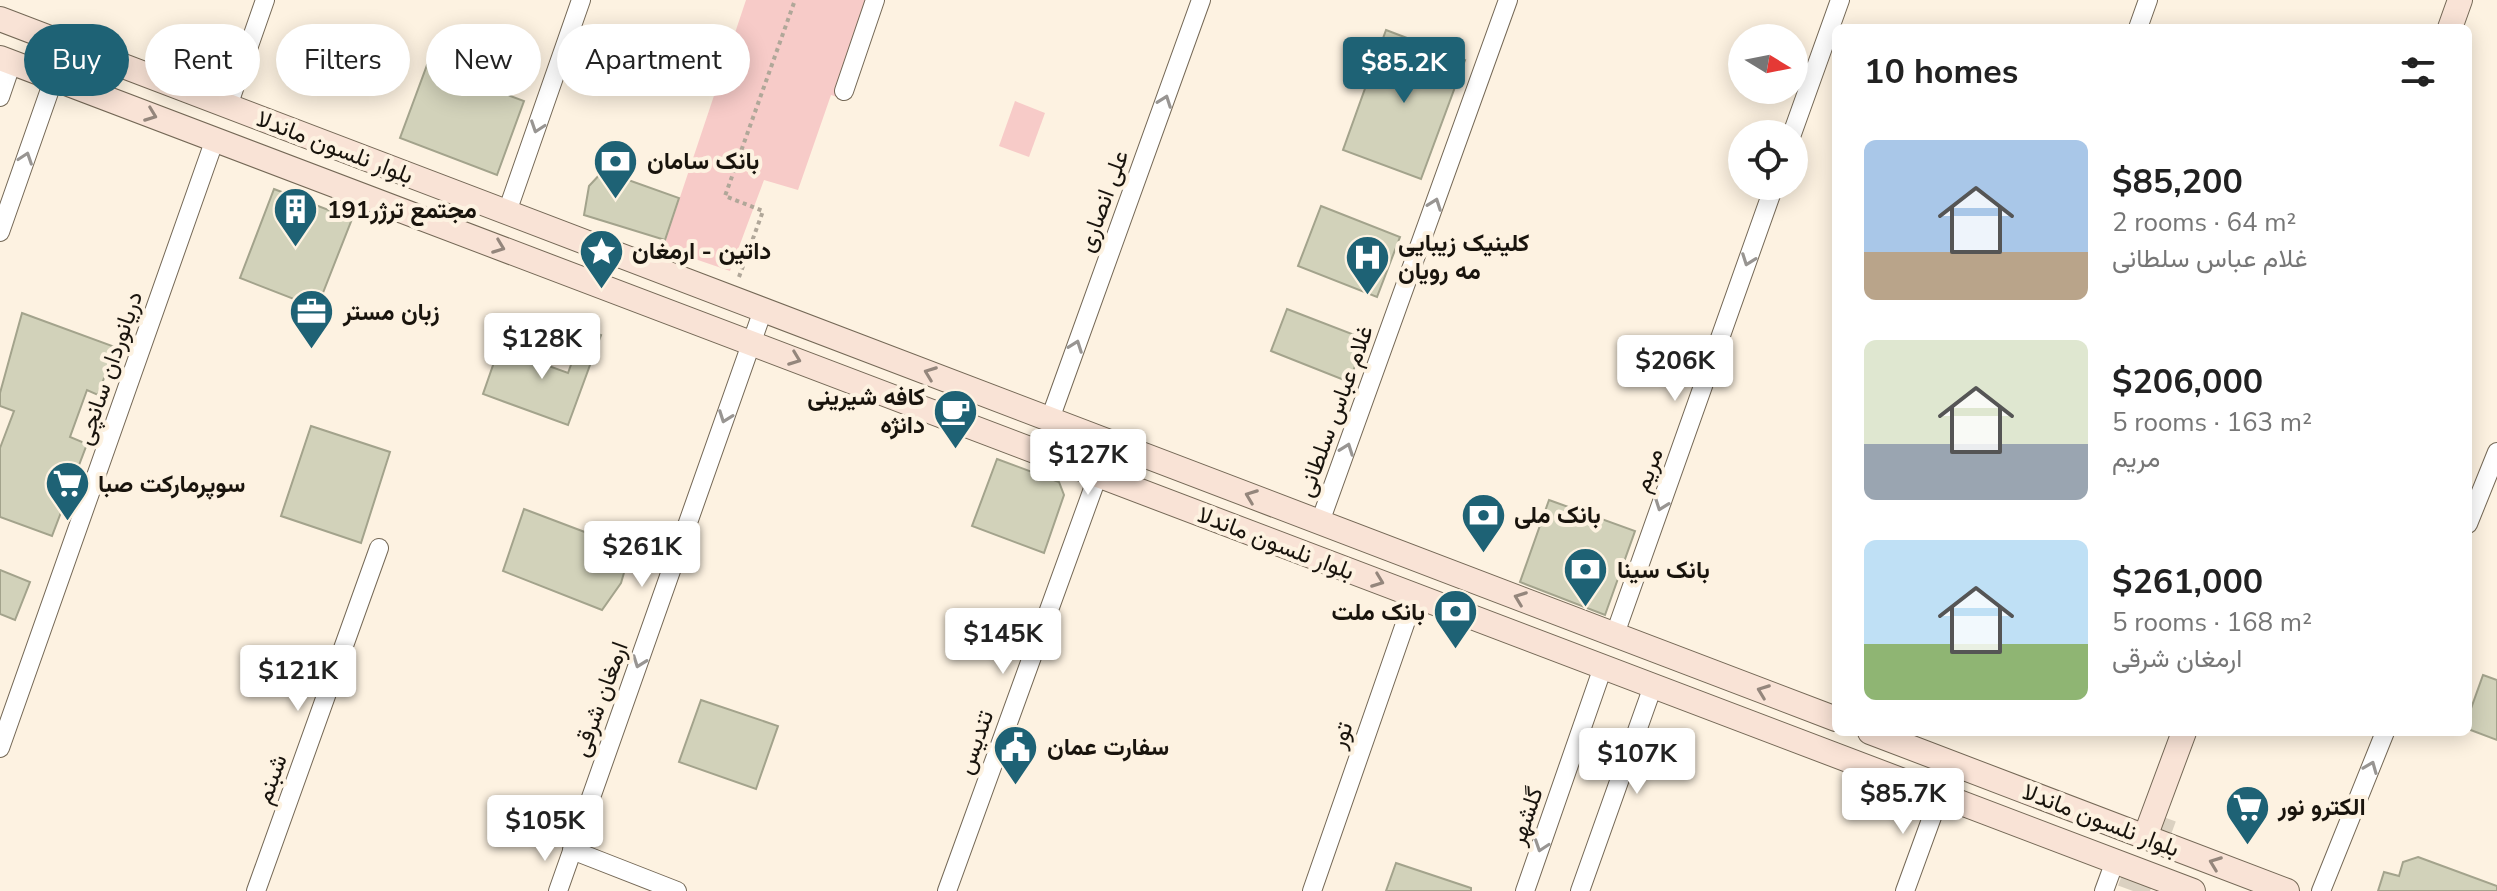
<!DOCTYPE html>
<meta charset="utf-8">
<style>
body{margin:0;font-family:"Nunito Sans",Vazirmatn,sans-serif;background:#f2f2f2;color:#222;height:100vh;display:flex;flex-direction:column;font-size:30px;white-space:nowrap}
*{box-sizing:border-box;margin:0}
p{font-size:26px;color:#767676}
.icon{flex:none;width:44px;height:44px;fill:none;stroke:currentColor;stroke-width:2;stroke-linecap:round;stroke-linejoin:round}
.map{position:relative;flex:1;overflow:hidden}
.side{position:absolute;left:1832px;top:24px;width:640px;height:712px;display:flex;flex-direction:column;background:#fff;border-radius:12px;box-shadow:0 4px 20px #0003}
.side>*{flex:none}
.top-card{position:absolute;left:24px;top:24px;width:760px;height:72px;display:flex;gap:16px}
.needle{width:52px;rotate:100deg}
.controls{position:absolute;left:1728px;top:24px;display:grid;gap:16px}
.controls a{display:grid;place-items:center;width:80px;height:80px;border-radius:50%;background:#fff;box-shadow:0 4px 20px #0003;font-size:40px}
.price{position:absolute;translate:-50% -68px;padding:0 18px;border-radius:8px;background:#fff;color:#222;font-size:26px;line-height:52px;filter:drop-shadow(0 2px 4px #0008)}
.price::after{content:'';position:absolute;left:50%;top:48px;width:24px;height:18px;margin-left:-12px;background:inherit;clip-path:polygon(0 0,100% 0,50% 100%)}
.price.selected{background:#1e6275;color:#fff}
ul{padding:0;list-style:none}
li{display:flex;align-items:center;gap:24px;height:200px;padding:0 32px}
li span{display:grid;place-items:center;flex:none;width:224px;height:160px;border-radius:12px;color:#555}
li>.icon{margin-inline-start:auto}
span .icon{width:96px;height:96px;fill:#fffc;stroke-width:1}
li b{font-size:34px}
h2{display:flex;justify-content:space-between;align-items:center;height:96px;padding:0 32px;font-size:34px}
.chip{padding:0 28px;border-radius:36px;background:#fff;box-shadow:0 4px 20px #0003;font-size:28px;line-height:72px}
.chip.selected{background:#1e6275;color:#fff}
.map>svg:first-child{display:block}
.green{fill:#f7cbc8}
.building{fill:#d2d2ba;stroke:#a3a38c;stroke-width:2}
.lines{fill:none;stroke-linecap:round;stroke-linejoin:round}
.highway-tunnel{stroke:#dbd1c1;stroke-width:32;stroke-dasharray:32 16;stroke-linecap:butt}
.street-casing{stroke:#746856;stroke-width:20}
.secondary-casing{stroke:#746856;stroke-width:26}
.path{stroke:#b0a799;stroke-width:4;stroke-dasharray:4 4;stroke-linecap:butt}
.street{stroke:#fff;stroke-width:18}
.secondary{stroke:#f9e3d6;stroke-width:24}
.oneway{stroke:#989592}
.oneway2{stroke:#94867c}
.labels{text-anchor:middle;stroke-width:8;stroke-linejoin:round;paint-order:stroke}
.street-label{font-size:24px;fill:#19140d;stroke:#fdf2e1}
.poi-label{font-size:24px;font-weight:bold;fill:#19140d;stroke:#fdf2e1;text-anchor:start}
</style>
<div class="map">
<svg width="2497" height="891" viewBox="0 0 2497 891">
<rect width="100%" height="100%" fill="#fdf2e1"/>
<!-- green -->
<g class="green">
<polygon points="746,0 867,0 837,97 831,95 798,190 764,180 730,271 663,248"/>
<polygon points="1015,101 1045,113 1029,157 999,146"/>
</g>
<!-- building -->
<g class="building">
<polygon points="1386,30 1465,60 1421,179 1343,150"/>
<polygon points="427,65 524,101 497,175 400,138"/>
<polygon points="603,171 679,198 665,240 584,215 589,186"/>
<polygon points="274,189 352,219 317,308 240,278"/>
<polygon points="1321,206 1400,237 1377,297 1298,266"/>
<polygon points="1287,309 1365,339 1349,382 1271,351"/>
<polygon points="22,313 115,347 98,395 87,390 70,437 87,444 52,536 0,517 0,448 14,411 0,406 0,393"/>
<polygon points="584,329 601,335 568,425 483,394 499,348 568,373"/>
<polygon points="311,426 390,452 361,543 281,516"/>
<polygon points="997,459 1059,482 1064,495 1044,553 972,526"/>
<polygon points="1549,500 1635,531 1605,615 1520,582"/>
<polygon points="524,509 627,548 628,559 621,583 602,610 503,571"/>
<polygon points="0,570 30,582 15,620 0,614"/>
<polygon points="2483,675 2497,680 2497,740 2468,729 2468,717"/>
<polygon points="701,700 778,726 756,789 679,762"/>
<polygon points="2418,857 2497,886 2497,891 2378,891 2384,872 2399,876 2403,862"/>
<polygon points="1396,863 1471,888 1471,891 1386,891"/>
</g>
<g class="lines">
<!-- highway-tunnel -->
<polyline class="highway-tunnel" points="2133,891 2163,810"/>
<defs>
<g id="street">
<polyline points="2138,28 2148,0"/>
<polyline points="844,91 875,0"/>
<polyline points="0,97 12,62"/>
<polyline points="228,106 265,0"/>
<polyline points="1792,134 1840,0"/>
<polyline points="507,212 581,0"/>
<polyline points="0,232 54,78"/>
<polyline points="1050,419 1201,0"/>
<polyline points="1320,522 1508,0"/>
<polyline points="2468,524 2497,452"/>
<polyline points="1615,634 1774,186"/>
<polyline points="0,748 215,139"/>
<polyline points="572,850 677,891"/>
<polyline points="256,891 379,548"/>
<polyline points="558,891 763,310"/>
<polyline points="947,891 1098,475"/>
<polyline points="1312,891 1415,595"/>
<polyline points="1525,891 1603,667"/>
<polyline points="1580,891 1653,686"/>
<polyline points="1905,891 1940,795"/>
<polyline points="2104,891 2115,861"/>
<polyline points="2321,891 2385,732"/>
</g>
<g id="secondary">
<polyline points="0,19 1836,719"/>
<polyline points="2450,28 2460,0"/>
<polyline points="0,58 2193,891"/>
<polyline points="1870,732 2287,891"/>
<polyline points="2145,837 2184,732"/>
</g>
</defs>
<!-- street casing -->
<use href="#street" class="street-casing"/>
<!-- secondary casing -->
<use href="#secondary" class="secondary-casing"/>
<!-- path -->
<polyline class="path" points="739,277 763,211 725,196 795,0"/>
<!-- street -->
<use href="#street" class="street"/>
<!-- secondary -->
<use href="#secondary" class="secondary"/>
</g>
<!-- one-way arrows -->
<defs><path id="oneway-chevron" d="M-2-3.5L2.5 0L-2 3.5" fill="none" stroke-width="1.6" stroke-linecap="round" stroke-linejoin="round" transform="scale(2)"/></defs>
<g class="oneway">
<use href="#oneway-chevron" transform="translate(1165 101) rotate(-70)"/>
<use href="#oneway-chevron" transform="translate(537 127) rotate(109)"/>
<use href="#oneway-chevron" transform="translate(26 158) rotate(-71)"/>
<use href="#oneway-chevron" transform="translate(1435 204) rotate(-70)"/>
<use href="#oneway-chevron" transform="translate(1748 260) rotate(110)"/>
<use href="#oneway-chevron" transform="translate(1076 346) rotate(-70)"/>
<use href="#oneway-chevron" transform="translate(725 417) rotate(110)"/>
<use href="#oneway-chevron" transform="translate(1347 449) rotate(-70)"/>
<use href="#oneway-chevron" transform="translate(1661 505) rotate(110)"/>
<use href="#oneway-chevron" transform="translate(639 662) rotate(110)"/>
<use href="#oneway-chevron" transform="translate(2371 767) rotate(-68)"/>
<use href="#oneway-chevron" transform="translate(1541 846) rotate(109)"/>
</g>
<g class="oneway2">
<use href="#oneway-chevron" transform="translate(151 115) rotate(21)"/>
<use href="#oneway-chevron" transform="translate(499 247) rotate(21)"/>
<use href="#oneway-chevron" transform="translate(795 359) rotate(21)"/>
<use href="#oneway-chevron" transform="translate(930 373) rotate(-159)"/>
<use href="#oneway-chevron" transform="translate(1251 496) rotate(-159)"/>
<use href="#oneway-chevron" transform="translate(1378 581) rotate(21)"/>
<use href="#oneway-chevron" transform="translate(1520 598) rotate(-159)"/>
<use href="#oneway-chevron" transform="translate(1763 691) rotate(-159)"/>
<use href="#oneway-chevron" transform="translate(2215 863) rotate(-159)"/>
</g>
<!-- icons -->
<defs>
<symbol id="bank-pin" viewBox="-11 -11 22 30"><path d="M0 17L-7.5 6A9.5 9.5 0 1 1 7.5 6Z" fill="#1e6275" stroke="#fdf2e1"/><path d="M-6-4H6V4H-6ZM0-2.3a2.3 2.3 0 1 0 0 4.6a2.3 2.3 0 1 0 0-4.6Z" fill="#fff"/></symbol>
<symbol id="building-pin" viewBox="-11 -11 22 30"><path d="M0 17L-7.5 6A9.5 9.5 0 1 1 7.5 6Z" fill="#1e6275" stroke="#fdf2e1"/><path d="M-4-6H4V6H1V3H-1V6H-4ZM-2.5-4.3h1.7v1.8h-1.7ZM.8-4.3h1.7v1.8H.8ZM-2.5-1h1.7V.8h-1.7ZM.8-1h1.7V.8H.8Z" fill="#fff"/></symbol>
<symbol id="sight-pin" viewBox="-11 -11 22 30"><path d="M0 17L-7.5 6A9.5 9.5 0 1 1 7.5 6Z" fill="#1e6275" stroke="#fdf2e1"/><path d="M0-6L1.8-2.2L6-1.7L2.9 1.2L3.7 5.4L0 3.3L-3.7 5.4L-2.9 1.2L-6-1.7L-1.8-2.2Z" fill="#fff"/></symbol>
<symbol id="hospital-pin" viewBox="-11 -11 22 30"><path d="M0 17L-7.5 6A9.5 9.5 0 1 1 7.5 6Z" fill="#1e6275" stroke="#fdf2e1"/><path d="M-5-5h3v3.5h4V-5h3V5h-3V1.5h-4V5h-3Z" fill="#fff"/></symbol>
<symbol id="office-pin" viewBox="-11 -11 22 30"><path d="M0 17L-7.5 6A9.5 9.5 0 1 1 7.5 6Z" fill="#1e6275" stroke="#fdf2e1"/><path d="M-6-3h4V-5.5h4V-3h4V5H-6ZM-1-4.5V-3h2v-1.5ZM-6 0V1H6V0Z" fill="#fff"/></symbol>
<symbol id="cafe-pin" viewBox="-11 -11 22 30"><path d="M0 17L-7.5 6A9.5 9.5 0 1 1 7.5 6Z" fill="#1e6275" stroke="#fdf2e1"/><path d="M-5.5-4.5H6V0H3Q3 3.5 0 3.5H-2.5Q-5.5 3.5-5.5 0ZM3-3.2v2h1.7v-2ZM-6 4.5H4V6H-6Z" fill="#fff"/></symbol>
<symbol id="supermarket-pin" viewBox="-11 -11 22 30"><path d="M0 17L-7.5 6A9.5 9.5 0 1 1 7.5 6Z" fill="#1e6275" stroke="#fdf2e1"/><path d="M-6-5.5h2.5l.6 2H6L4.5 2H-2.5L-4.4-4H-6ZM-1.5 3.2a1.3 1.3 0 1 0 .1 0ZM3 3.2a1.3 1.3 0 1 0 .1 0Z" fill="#fff"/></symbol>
<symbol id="civic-pin" viewBox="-11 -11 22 30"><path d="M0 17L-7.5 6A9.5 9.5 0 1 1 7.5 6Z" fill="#1e6275" stroke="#fdf2e1"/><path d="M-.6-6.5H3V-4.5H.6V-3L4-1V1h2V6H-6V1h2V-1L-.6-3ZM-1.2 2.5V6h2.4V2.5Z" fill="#fff"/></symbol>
</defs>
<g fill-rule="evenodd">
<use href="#bank-pin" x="590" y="136" width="51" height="69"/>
<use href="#building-pin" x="270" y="184" width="51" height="69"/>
<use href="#sight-pin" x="576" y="226" width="51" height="69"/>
<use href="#hospital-pin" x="1342" y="232" width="51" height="69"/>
<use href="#office-pin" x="286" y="286" width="51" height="69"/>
<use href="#cafe-pin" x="930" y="386" width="51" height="69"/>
<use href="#supermarket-pin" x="42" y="458" width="51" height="69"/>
<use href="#bank-pin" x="1458" y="490" width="51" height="69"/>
<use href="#bank-pin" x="1560" y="544" width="51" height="69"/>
<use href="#bank-pin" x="1430" y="586" width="51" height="69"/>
<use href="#civic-pin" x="990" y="722" width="51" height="69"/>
<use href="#supermarket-pin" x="2222" y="782" width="51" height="69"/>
</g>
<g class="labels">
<!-- street labels -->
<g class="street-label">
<text transform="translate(335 147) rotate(21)" y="8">بلوار نلسون ماندلا</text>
<text transform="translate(1103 201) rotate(-70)" y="8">علی انصاری</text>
<text transform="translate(109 368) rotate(-71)" y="8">دریانوردان سانچی</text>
<text transform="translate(1335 411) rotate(-70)" y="8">غلام عباس سلطانی</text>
<text transform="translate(1648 470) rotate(-70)" y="8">مریم</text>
<text transform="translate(1276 543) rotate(21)" y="8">بلوار نلسون ماندلا</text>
<text transform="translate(600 699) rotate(-70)" y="8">ارمغان شرقی</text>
<text transform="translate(1341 735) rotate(-71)" y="8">تور</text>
<text transform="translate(975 742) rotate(-70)" y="8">تندیس</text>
<text transform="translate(271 779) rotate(-70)" y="8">شبنم</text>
<text transform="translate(1526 816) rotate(-71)" y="8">گلشهر</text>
<text transform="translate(2101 820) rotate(21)" y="8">بلوار نلسون ماندلا</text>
</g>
<!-- poi labels -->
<g class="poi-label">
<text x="647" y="169">بانک سامان</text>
<text x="327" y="218">مجتمع ترژر191</text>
<text x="1398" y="251">کلینیک زیبایی<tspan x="1398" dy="28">مه رویان</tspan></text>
<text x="632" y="259">داتین - ارمغان</text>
<text x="343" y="320">زبان مستر</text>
<text x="925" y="405" text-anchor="end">کافه شیرینی<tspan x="925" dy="28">دانژه</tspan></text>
<text x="98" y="492">سوپرمارکت صبا</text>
<text x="1514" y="523">بانک ملی</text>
<text x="1617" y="578">بانک سینا</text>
<text x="1425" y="620" text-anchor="end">بانک ملت</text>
<text x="1047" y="755">سفارت عمان</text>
<text x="2278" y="815">الكترو نور</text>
</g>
</g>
</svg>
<div class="controls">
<a><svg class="needle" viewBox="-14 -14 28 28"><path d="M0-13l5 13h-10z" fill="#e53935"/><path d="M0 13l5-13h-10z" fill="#767676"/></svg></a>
<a><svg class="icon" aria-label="locate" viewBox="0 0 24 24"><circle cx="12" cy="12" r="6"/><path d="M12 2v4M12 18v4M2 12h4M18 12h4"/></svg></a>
</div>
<b class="price selected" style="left:1404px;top:105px">$85.2K</b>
<b class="price" style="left:542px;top:381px">$128K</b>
<b class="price" style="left:1675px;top:403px">$206K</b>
<b class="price" style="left:1088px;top:497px">$127K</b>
<b class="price" style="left:642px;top:589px">$261K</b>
<b class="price" style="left:1003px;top:676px">$145K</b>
<b class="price" style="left:298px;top:713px">$121K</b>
<b class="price" style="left:1637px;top:796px">$107K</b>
<b class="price" style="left:1903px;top:836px">$85.7K</b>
<b class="price" style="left:545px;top:863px">$105K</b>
<div class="top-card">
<a class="chip selected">Buy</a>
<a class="chip">Rent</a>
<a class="chip">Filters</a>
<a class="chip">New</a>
<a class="chip">Apartment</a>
</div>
<section class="side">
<h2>10 homes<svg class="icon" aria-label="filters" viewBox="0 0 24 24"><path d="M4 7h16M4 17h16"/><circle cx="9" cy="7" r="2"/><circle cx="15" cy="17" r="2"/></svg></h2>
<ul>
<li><span style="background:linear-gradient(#a9c7e8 70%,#b9a48a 0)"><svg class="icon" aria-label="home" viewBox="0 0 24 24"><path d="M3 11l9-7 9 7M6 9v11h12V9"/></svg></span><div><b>$85,200</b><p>2 rooms · 64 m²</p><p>غلام عباس سلطانی</p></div></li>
<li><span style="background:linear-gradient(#dfe7d0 65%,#9aa5b1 0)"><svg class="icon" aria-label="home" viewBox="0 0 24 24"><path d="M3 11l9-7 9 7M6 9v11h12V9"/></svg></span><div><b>$206,000</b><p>5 rooms · 163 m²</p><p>مریم</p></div></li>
<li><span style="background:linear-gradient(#bfe0f5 65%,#8fb573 0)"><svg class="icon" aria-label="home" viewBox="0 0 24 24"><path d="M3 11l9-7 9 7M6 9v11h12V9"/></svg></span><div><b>$261,000</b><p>5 rooms · 168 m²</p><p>ارمغان شرقی</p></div></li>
</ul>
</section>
</div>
